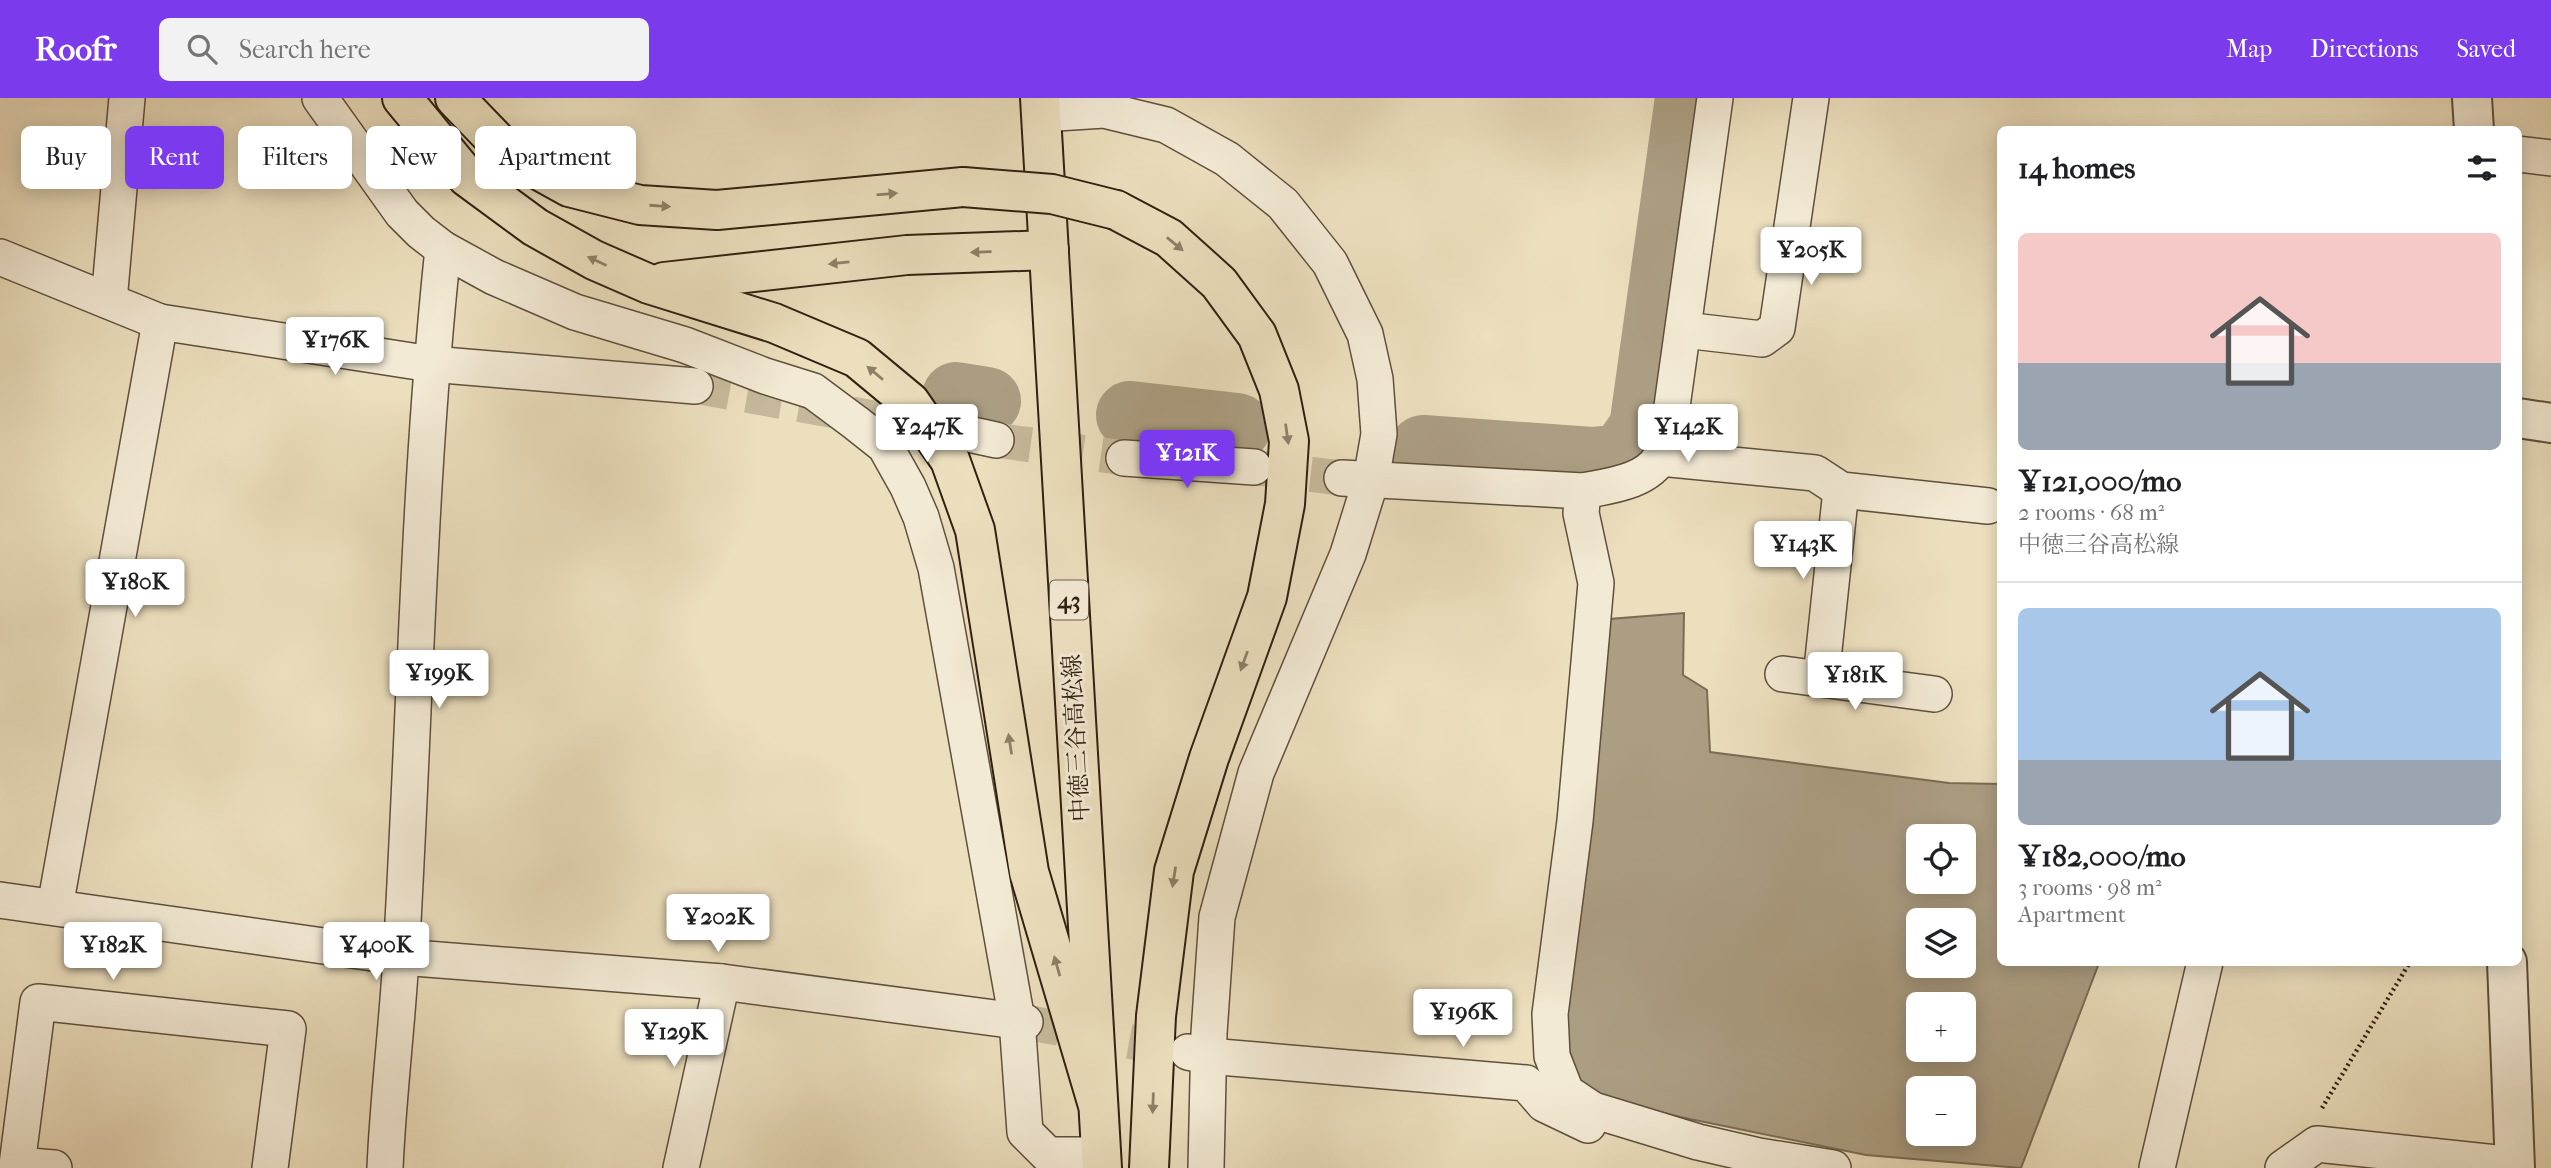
<!DOCTYPE html>
<meta charset="utf-8">
<style>
body{margin:0;font-family:"IM FELL French Canon","Noto Serif JP",serif;background:#f2f2f2;color:#202124;height:100vh;display:flex;flex-direction:column;font-size:26px;white-space:nowrap}
*{box-sizing:border-box;margin:0}
p{font-size:23px;color:#757577}
.icon{flex:none;width:38px;height:38px;fill:none;stroke:currentColor;stroke-width:2;stroke-linecap:round;stroke-linejoin:round}
.map{position:relative;flex:1;overflow:hidden}
.sheet{position:absolute;left:1997px;top:28px;width:525px;height:840px;display:flex;flex-direction:column;background:#fff;border-radius:10px;box-shadow:0 4px 18px #0003}
.sheet>*{flex:none}
.top-card{position:absolute;left:21px;top:28px;width:665px;height:63px;display:flex;gap:14px}
.tools{position:absolute;left:1906px;top:726px;display:grid;gap:14px}
.tools a{display:grid;place-items:center;width:70px;height:70px;border-radius:10px;background:#fff;box-shadow:0 4px 18px #0003;font-size:35px}
.price{position:absolute;translate:-50% -60px;padding:0 16px;border-radius:7px;background:#fff;color:#222;font-size:23px;line-height:46px;filter:drop-shadow(0 2px 4px #0008)}
.price::after{content:'';position:absolute;left:50%;top:42px;width:21px;height:16px;margin-left:-10px;background:inherit;clip-path:polygon(0 0,100% 0,50% 100%)}
.price.selected{background:#7c3aed;color:#fff}
ul{padding:0;list-style:none}
li{display:grid;align-content:center;gap:14px;height:371px;padding:0 21px}
li+li{border-top:2px solid #e0e0e0}
li span{display:grid;place-items:center;height:217px;border-radius:10px;color:#555}
li>.icon{margin-inline-start:auto}
span .icon{width:126px;height:126px;fill:#fffc;stroke-width:1}
li b{font-size:30px}
h2{display:flex;justify-content:space-between;align-items:center;height:84px;padding:0 21px;font-size:30px}
.chip{padding:0 24px;border-radius:10px;background:#fff;box-shadow:0 4px 18px #0003;font-size:24px;line-height:63px}
.chip.selected{background:#7c3aed;color:#fff}
header{display:flex;align-items:center;gap:42px;box-sizing:border-box;height:98px;padding:0 35px;background:#7c3aed;color:#fff}
header strong{font-size:33px}
nav{display:flex;gap:38px;margin-inline-start:auto;font-size:24px}
.search{width:490px;height:63px;background:#f2f2f2;display:flex;align-items:center;gap:18px;box-sizing:border-box;padding:0 24px;border-radius:10px;color:#757577;font-size:26px}
.map>svg:first-child{display:block}
.water{fill:#ac9e83;stroke:#7a6c55;stroke-width:2;fill-rule:evenodd}
.lines{fill:none;stroke-linecap:round;stroke-linejoin:round}
.river{stroke:#ac9e83;stroke-width:68}
.minor-tunnel{stroke:#c6b99b;stroke-width:35;stroke-dasharray:35 18;stroke-linecap:butt}
.minor-casing{stroke:#5f503c;stroke-width:38}
.tertiary-casing{stroke:#5f503c;stroke-width:42}
.primary-casing{stroke:#302010;stroke-width:42}
.motorway-casing{stroke:#302010;stroke-width:42}
.path{stroke:#302010;stroke-width:4.5;stroke-dasharray:2 3.5;stroke-linecap:butt}
.minor{stroke:#f3ead5;stroke-width:35}
.tertiary{stroke:#f3ead5;stroke-width:38}
.primary{stroke:#ecdfbe;stroke-width:38}
.motorway{stroke:#ecdfbe;stroke-width:38}
.motorway-bridge-casing{stroke:#302010;stroke-width:42;stroke-linecap:butt}
.motorway-bridge{stroke:#ecdfbe;stroke-width:38}
.oneway{fill:#8e8067}
.labels{text-anchor:middle;stroke-width:6;stroke-linejoin:round;paint-order:stroke}
.shield{fill:#f3ead5;stroke:#6a5d4b;stroke-width:2}
.shield-label{font-size:23px;font-weight:bold;fill:#302010}
.street-label{font-size:24px;fill:#302010;stroke:#f3ead5}
</style>
<header>
<strong>Roofr</strong>
<div class="search"><svg class="icon" aria-label="search" viewBox="0 0 24 24"><circle cx="10" cy="10" r="6"/><path d="M15 15l6 6"/></svg>Search here</div>
<nav><a>Map</a><a>Directions</a><a>Saved</a></nav>
</header>
<div class="map">
<svg width="2551" height="1070" viewBox="0 0 2551 1070">
<rect width="100%" height="100%" fill="#ecdfbe"/>
<filter id="stains"><feTurbulence type="fractalNoise" baseFrequency=".00286" numOctaves="4"/><feColorMatrix values="0 0 0 0 .2 0 0 0 0 .09 0 0 0 0 .02 0 0 0 .5 -.17"/></filter>
<radialGradient id="worn" r=".72"><stop offset=".6" stop-color="#630" stop-opacity="0"/><stop offset="1" stop-color="#630" stop-opacity=".3"/></radialGradient>
<!-- water -->
<path class="water" d="M1684 515 1683 577 1707 592 1710 654 1949 685 2000 686V864L2099 865 2021 1070 1866 1057 1680 1019 1607 1001 1576 980 1569 951 1565 909 1588 760 1609 521ZM1918 738H1964V784H1918ZM1918 822H1964V868H1918ZM1918 906H1964V952H1918ZM1918 990H1964V1036H1918Z"/>
<g class="lines">
<!-- river -->
<g class="river">
<polyline points="956,298 987,303"/>
<polyline points="1130,317 1237,329"/>
<polyline points="1423,351 1592,363 1622,360 1643,330 1689,0"/>
</g>
<!-- minor-tunnel -->
<g class="minor-tunnel">
<polyline points="695,288 947,333"/>
<polyline points="996,342 1124,360"/>
<polyline points="1258,370 1342,380"/>
<polyline points="1025,924 1181,953"/>
</g>
<defs>
<g id="minor">
<polyline points="320,0 402,115 421,134 443,151 494,179 575,214 685,247 765,278 813,293 856,325 885,348 908,389 921,419 936,470 1017,922 1025,1034 1048,1057 1101,1057"/>
<polyline points="1041,16 1104,12 1166,27 1227,61 1283,106 1330,165 1365,236 1375,281 1379,336 1371,382 1348,456 1256,675 1217,819 1209,935 1206,1070"/>
<polyline points="2518,56 2551,60"/>
<polyline points="0,159 160,224 431,266 695,288"/>
<polyline points="109,203 127,0"/>
<polyline points="1684,232 1762,241 1777,230 1811,0"/>
<polyline points="973,337 996,342"/>
<polyline points="1124,360 1254,369"/>
<polyline points="1660,360 1815,375 1841,392 1988,408"/>
<path d="M1342 380 1583 393C1608 388 1648 384 1661 358 1664 351 1666 343 1668 337L1715 0"/>
<polyline points="1583,393 1581,415 1596,485 1575,723 1550,916 1552,958 1566,994 1593,1012 1698,1044 1759,1058 1833,1070"/>
<polyline points="1783,576 1934,596"/>
<polyline points="1821,580 1841,392"/>
<polyline points="0,802 401,859 722,884 1025,924"/>
<polyline points="55,809 160,224"/>
<polyline points="1188,954 1208,958 1526,985 1544,1006 1588,1027"/>
<polyline points="54,1070 17,1067 38,904 288,931 270,1070"/>
<path d="M385 1070C388 1000 397 929 401 859 415 623 418 386 443 151"/>
<polyline points="681,1070 722,884"/>
<polyline points="2157,1070 2205,864"/>
<polyline points="2283,1070 2317,1046 2515,1067"/>
</g>
<g id="tertiary">
<polyline points="2472,0 2474,32"/>
<polyline points="2518,320 2551,325"/>
<polyline points="2507,864 2515,1070"/>
</g>
<polyline id="primary" points="1040,0 1102,1070"/>
<g id="motorway">
<polyline points="402,0 467,79 535,129 594,162 649,186 774,225 857,260 910,304 950,362 975,432 1029,774 1097,1004"/>
<polyline points="455,0 508,55 569,89 640,107 717,112 963,89"/>
<polyline points="1116,112 1169,140 1219,185 1257,237 1279,292 1289,343 1285,406 1267,499 1209,660 1174,773 1156,918 1149,1070"/>
<polyline points="664,184 907,157 1049,152"/>
</g>
</defs>
<!-- minor casing -->
<use href="#minor" class="minor-casing"/>
<!-- tertiary casing -->
<use href="#tertiary" class="tertiary-casing"/>
<!-- primary casing -->
<use href="#primary" class="primary-casing"/>
<!-- motorway casing -->
<use href="#motorway" class="motorway-casing"/>
<!-- path -->
<polyline class="path" points="2322,1010 2410,864"/>
<!-- minor -->
<use href="#minor" class="minor"/>
<!-- tertiary -->
<use href="#tertiary" class="tertiary"/>
<!-- primary -->
<use href="#primary" class="primary"/>
<!-- motorway -->
<use href="#motorway" class="motorway"/>
<defs>
<polyline id="motorway-bridge" points="963,89 1052,96 1116,112"/>
</defs>
<!-- motorway-bridge casing -->
<use href="#motorway-bridge" class="motorway-bridge-casing"/>
<!-- motorway-bridge -->
<use href="#motorway-bridge" class="motorway-bridge"/>
</g>
<!-- one-way arrows -->
<defs><path id="oneway-solid" d="M-6-.8H1V-3.2L6.5 0L1 3.2V.8H-6Z" transform="scale(1.75)"/></defs>
<g class="oneway">
<use href="#oneway-solid" transform="translate(887 96) rotate(-5)"/>
<use href="#oneway-solid" transform="translate(660 108) rotate(4)"/>
<use href="#oneway-solid" transform="translate(1175 146) rotate(39)"/>
<use href="#oneway-solid" transform="translate(981 154) rotate(178)"/>
<use href="#oneway-solid" transform="translate(597 163) rotate(-155)"/>
<use href="#oneway-solid" transform="translate(839 165) rotate(174)"/>
<use href="#oneway-solid" transform="translate(875 275) rotate(-140)"/>
<use href="#oneway-solid" transform="translate(1287 336) rotate(82)"/>
<use href="#oneway-solid" transform="translate(1244 563) rotate(110)"/>
<use href="#oneway-solid" transform="translate(1010 646) rotate(-99)"/>
<use href="#oneway-solid" transform="translate(1174 779) rotate(99)"/>
<use href="#oneway-solid" transform="translate(1057 868) rotate(-106)"/>
<use href="#oneway-solid" transform="translate(1153 1005) rotate(92)"/>
</g>
<g class="labels">
<!-- shield labels -->
<rect class="shield" x="1050" y="482.5" width="38" height="39" rx="5"/>
<g class="shield-label">
<text x="1069" y="510">43</text>
</g>
<!-- street labels -->
<g class="street-label">
<text transform="translate(1076 640) rotate(-93)" y="8">中徳三谷高松線</text>
</g>
</g>
<rect width="100%" height="100%" filter="url(#stains)"/>
<rect width="100%" height="100%" fill="url(#worn)"/>
</svg>
<div class="tools">
<a><svg class="icon" aria-label="locate" viewBox="0 0 24 24"><circle cx="12" cy="12" r="6"/><path d="M12 2v4M12 18v4M2 12h4M18 12h4"/></svg></a>
<a><svg class="icon" aria-label="layers" viewBox="0 0 24 24"><path d="M12 4l9 5-9 5-9-5zM3 14l9 5 9-5"/></svg></a>
<a>+</a>
<a>−</a>
</div>
<b class="price" style="left:1811px;top:189px">¥205K</b>
<b class="price" style="left:335px;top:279px">¥176K</b>
<b class="price" style="left:927px;top:366px">¥247K</b>
<b class="price" style="left:1688px;top:366px">¥142K</b>
<b class="price selected" style="left:1187px;top:392px">¥121K</b>
<b class="price" style="left:1803px;top:483px">¥143K</b>
<b class="price" style="left:135px;top:521px">¥180K</b>
<b class="price" style="left:439px;top:612px">¥199K</b>
<b class="price" style="left:1855px;top:614px">¥181K</b>
<b class="price" style="left:718px;top:856px">¥202K</b>
<b class="price" style="left:113px;top:884px">¥182K</b>
<b class="price" style="left:376px;top:884px">¥400K</b>
<b class="price" style="left:1463px;top:951px">¥196K</b>
<b class="price" style="left:674px;top:971px">¥129K</b>
<div class="top-card">
<a class="chip">Buy</a>
<a class="chip selected">Rent</a>
<a class="chip">Filters</a>
<a class="chip">New</a>
<a class="chip">Apartment</a>
</div>
<section class="sheet">
<h2>14 homes<svg class="icon" aria-label="filters" viewBox="0 0 24 24"><path d="M4 7h16M4 17h16"/><circle cx="9" cy="7" r="2"/><circle cx="15" cy="17" r="2"/></svg></h2>
<ul>
<li><span style="background:linear-gradient(#f6c9c9 60%,#9aa5b1 0)"><svg class="icon" aria-label="home" viewBox="0 0 24 24"><path d="M3 11l9-7 9 7M6 9v11h12V9"/></svg></span><div><b>¥121,000/mo</b><p>2 rooms · 68 m²</p><p>中徳三谷高松線</p></div></li>
<li><span style="background:linear-gradient(#a9c7e8 70%,#9aa5b1 0)"><svg class="icon" aria-label="home" viewBox="0 0 24 24"><path d="M3 11l9-7 9 7M6 9v11h12V9"/></svg></span><div><b>¥182,000/mo</b><p>3 rooms · 98 m²</p><p>Apartment</p></div></li>
</ul>
</section>
</div>
